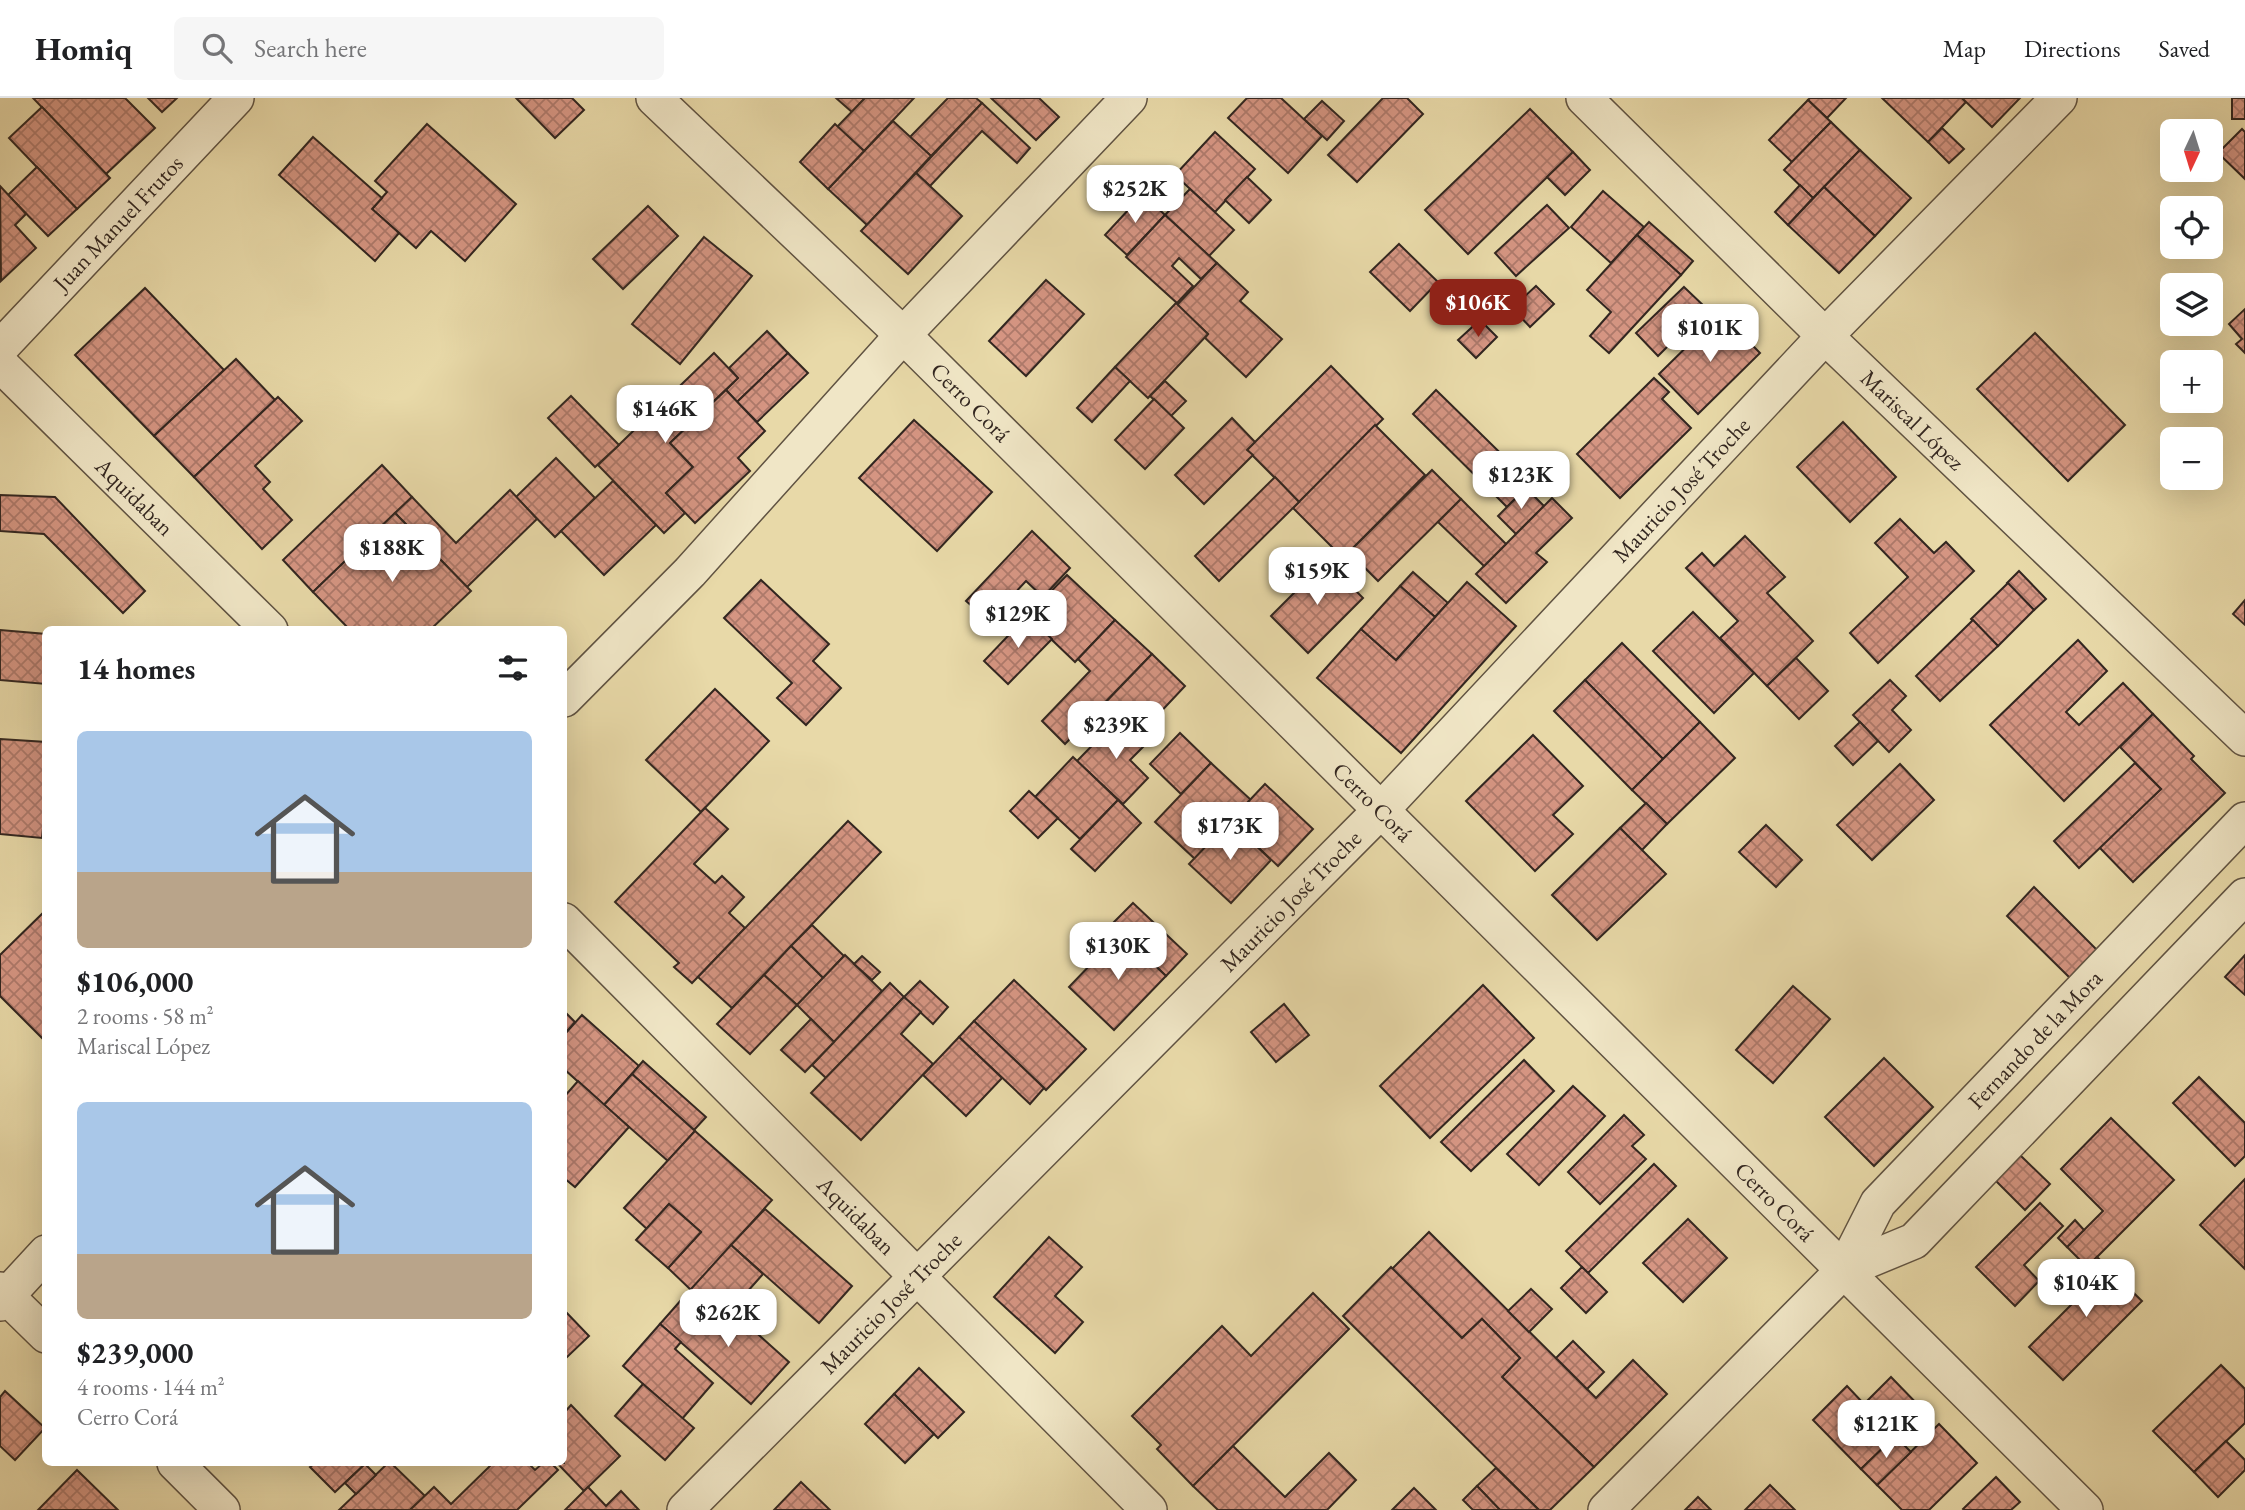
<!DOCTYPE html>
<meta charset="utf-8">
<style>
body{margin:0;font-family:"EB Garamond",serif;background:#f6f6f6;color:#202124;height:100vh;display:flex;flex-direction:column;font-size:26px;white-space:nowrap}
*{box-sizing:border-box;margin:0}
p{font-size:23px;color:#757577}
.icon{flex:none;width:38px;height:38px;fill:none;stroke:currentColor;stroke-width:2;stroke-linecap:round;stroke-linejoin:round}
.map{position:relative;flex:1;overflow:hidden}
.drawer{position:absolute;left:42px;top:528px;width:525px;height:840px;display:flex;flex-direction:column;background:#fff;border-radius:10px;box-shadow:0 7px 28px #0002}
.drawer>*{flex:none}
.needle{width:46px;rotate:184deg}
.fabs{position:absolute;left:2160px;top:21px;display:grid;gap:14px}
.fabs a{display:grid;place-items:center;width:63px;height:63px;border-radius:10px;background:#fff;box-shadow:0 7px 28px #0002;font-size:35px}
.price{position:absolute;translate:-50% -60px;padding:0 16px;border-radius:14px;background:#fff;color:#222;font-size:23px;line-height:46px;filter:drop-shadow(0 2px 4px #0008)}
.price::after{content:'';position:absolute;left:50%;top:42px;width:21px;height:16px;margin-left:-10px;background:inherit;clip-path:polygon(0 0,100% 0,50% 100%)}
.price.active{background:#8f2418;color:#fff}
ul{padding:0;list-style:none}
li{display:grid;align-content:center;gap:14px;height:371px;padding:0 35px}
li span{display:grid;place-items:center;height:217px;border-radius:10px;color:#555}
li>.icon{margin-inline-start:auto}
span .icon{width:126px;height:126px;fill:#fffc;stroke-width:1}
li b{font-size:30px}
h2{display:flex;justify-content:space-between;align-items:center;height:84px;padding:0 35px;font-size:30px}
header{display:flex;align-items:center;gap:42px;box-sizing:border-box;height:98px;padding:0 35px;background:#fff;border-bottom:2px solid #e0e0e0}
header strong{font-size:33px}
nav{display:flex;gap:38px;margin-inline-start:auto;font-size:24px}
.search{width:490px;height:63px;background:#f6f6f6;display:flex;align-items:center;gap:18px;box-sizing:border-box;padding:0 24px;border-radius:10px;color:#757577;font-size:26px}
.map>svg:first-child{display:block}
.building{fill:url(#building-cross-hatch);stroke:#322620;stroke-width:2}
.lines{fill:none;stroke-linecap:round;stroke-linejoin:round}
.street-casing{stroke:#605342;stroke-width:38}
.street{stroke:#f0e6c6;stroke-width:35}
.labels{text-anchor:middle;stroke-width:5;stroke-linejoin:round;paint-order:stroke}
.street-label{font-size:23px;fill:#322620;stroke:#f0e6c6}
</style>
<header>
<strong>Homiq</strong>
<div class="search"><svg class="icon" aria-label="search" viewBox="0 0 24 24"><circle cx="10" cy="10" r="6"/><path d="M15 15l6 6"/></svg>Search here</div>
<nav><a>Map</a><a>Directions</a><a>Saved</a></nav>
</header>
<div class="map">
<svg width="2245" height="1412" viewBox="0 0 2245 1412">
<defs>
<pattern id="building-cross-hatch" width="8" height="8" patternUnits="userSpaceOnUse" patternTransform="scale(1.75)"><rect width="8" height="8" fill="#d59582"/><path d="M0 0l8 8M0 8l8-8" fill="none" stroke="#ad796a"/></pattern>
</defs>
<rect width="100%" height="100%" fill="#e8d9a8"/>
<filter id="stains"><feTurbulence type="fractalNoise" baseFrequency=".00286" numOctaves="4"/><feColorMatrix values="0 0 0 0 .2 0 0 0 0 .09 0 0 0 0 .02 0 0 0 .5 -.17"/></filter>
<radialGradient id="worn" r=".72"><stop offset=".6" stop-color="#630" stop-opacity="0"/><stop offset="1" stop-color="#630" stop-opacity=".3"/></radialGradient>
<!-- building -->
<g class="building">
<polygon points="33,0 125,0 155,30 106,76"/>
<polygon points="148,0 177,0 162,14"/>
<polygon points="516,0 572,0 584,12 555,40"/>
<polygon points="836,0 865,0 852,14"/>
<polygon points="865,0 914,0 864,53 837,29"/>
<polygon points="948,0 976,0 982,5 931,58 910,39"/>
<polygon points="991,0 1039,0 1059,19 1036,42"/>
<polygon points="1247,0 1281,0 1322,38 1288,75 1228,20"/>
<polygon points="1383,0 1407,0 1423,16 1357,84 1328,57"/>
<polygon points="1810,0 1846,0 1827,20 1808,2"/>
<polygon points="1882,0 1962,0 1966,4 1928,44"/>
<polygon points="1962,0 2020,0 1992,29"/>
<rect x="2232" y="0" width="13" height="21"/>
<polygon points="1808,2 1831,24 1792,64 1769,42"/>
<polygon points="1322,3 1344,23 1327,42 1304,21"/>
<polygon points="982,5 1030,50 1017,65 982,33 930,88 916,75"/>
<polygon points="42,9 110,80 77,111 9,40"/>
<polygon points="1530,11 1573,54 1468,156 1425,112"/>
<polygon points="893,23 931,58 867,127 828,91"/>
<polygon points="1831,24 1860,52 1813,100 1784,72"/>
<polygon points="427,26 516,106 465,163 431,133 416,150 372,111 387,94 375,83"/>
<polygon points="835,26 864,53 828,91 800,64"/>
<polygon points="1942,30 1964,51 1949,65 1928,44"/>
<polygon points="2242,31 2245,34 2245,81 2218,55"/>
<polygon points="1215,34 1255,71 1215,114 1175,77"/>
<polygon points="313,39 382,100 372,111 399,135 375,163 279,77"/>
<polygon points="1860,52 1911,100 1875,138 1824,89"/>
<polygon points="1573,54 1590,72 1565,97 1547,79"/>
<polygon points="37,69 77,111 48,138 8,97"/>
<polygon points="916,75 962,118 908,176 861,133"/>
<polygon points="1247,79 1271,102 1249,125 1225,102"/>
<polygon points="1800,87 1813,100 1788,127 1775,114"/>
<polygon points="0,88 26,116 15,127 36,150 1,183"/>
<polygon points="1824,89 1875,138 1839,175 1788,127"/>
<polygon points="1190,91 1234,132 1209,158 1165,117"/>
<polygon points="1603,93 1644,129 1611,165 1571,129"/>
<polygon points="1143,96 1165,117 1127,157 1105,137"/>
<polygon points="1547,107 1569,130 1516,178 1495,155"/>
<polygon points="648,108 678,138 623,191 593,161"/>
<polygon points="1165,117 1217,165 1201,181 1179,160 1172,168 1193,188 1177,205 1126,159"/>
<polygon points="1649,124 1693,163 1681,177 1637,137"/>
<polygon points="1637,137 1681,177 1609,255 1590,238 1611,214 1587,192"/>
<polygon points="704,139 752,178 680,266 632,226"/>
<polygon points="1399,146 1438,184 1410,213 1370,174"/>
<polygon points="1217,165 1248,194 1240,203 1282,241 1246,279 1205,240 1208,236 1177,207"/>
<polygon points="1046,182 1084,216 1026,278 989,243"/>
<polygon points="1536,188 1554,206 1530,229 1512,210"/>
<polygon points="1684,189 1706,210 1658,258 1636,235"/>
<polygon points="145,190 224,272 154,338 75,257"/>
<polygon points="1176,205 1208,236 1148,300 1115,269"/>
<polygon points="2245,211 2245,255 2236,246 2242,241 2229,226"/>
<polygon points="1721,215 1760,255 1698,316 1659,276"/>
<polygon points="1480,222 1497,239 1476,260 1458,242"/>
<polygon points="767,233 788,255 737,304 726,292 738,280 729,270"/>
<polygon points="2035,235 2125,327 2068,383 1977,291"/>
<polygon points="714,255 738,280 670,345 693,369 666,395 685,415 664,435 598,367"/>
<polygon points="788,255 808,275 757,324 737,304"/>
<polygon points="236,261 275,302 194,379 154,338"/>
<polygon points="1331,268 1383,321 1299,404 1247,352"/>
<polygon points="1115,269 1130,283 1092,324 1077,310"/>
<polygon points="1654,280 1669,294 1662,301 1691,330 1620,400 1577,356"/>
<polygon points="1165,283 1186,303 1171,318 1150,298"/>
<polygon points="726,292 765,333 738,360 750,373 695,425 666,395 693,369 670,345"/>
<polygon points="1436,292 1531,385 1507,409 1413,316"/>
<polygon points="571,298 619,347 595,369 548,320"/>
<polygon points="278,299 302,323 255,368 270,384 263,391 292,422 262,451 194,379"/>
<polygon points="1154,301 1184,330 1145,371 1115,342"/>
<polygon points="1232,320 1255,344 1247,352 1253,357 1204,406 1175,377"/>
<polygon points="914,322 992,394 937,453 859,380"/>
<polygon points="1843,324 1896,379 1850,424 1797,369"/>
<polygon points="1375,327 1425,377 1343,460 1293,410"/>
<polygon points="556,360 595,400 555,439 516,399"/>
<polygon points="382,367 412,399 313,494 283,462"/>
<polygon points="1432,372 1461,401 1378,483 1349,454"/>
<polygon points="1275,379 1299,404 1219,483 1195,458"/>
<polygon points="613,383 656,427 604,477 561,433"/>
<polygon points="1526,390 1544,408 1516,436 1498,418"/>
<polygon points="510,392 537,421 467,489 395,415 412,399 456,445"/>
<polygon points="0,397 55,399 145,493 123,515 44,436 0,433"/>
<polygon points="1552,400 1572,420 1536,455 1547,464 1506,505 1476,476"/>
<polygon points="1461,401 1506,446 1484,468 1438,424"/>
<polygon points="395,415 471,493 430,532 350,532 313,494"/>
<polygon points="1900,421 1934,455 1946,444 1974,473 1878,565 1850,535 1908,479 1875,445"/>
<polygon points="1032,433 1070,470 1043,499 1026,483 989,523 966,503"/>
<polygon points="1745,438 1785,479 1767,495 1813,543 1767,588 1720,540 1738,523 1686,470 1702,455 1714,468"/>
<polygon points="1326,463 1363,500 1308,555 1271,518"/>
<polygon points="2019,473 2046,501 2034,512 2007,485"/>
<polygon points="1413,474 1448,505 1435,519 1400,488"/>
<polygon points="1067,477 1115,522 1075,564 1027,518"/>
<polygon points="761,482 829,546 813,563 841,590 806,627 777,600 792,585 724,520"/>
<polygon points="1467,484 1516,528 1401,655 1317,580 1361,531 1396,562"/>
<polygon points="2008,485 2034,512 1998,548 1971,521"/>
<polygon points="1400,488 1435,519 1396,562 1361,531"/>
<polygon points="2245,502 2245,527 2233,516"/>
<polygon points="1693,514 1754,575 1714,615 1653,553"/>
<polygon points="1027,518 1052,541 1008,586 984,563"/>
<polygon points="1115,522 1152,556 1065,646 1042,623 1090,573 1078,561"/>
<polygon points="1973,522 1998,548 1940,603 1916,578"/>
<polygon points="0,532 46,536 46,586 0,582"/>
<polygon points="2078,542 2107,573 2066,614 2079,627 2123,585 2153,616 2064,703 1990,627"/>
<polygon points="1622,545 1700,624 1663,661 1585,582"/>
<polygon points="1152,556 1185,588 1138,638 1119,620 1092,647 1077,634"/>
<polygon points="1796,560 1828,593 1799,621 1767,588"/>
<polygon points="1585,582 1663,661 1632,692 1554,613"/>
<polygon points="1890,582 1906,598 1892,612 1911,632 1889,654 1853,617"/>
<polygon points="715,591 769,643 701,714 646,662"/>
<polygon points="2153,616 2194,658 2191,661 2225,695 2133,784 2099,749 2161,691 2120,649"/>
<polygon points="1119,620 1146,646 1130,662 1148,680 1123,706 1077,663"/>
<polygon points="1700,624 1735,660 1667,726 1632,692"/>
<polygon points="1860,624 1878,643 1853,667 1835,648"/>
<polygon points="1180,635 1211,665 1181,696 1150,666"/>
<polygon points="1533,637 1583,688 1553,717 1573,736 1535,773 1466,703"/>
<polygon points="0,641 46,644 46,700 42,740 0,736"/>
<polygon points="1073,659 1118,702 1080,741 1035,699"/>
<polygon points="1211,665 1251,702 1195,761 1155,724"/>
<polygon points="2135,665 2161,691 2079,770 2054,743"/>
<polygon points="1900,666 1934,702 1872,762 1837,727"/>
<polygon points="1265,686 1313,731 1278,768 1230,723"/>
<polygon points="1029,693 1058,720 1038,740 1010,713"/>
<polygon points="1118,702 1141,725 1095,773 1071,751"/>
<polygon points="1646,705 1667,726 1642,752 1620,730"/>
<polygon points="705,710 728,731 694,766 715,785 722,778 744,799 729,815 745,830 692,885 674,869 679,865 615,804"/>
<polygon points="848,723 881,754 732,910 698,879"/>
<polygon points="1230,723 1271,762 1231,805 1189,766"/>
<polygon points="1766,727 1802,762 1776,789 1739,754"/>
<polygon points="1620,730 1666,776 1597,842 1552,797"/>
<polygon points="2034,789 2097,852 2070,880 2007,818"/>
<polygon points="1133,805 1187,856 1166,878 1112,826"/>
<polygon points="46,812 46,944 0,898 0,857"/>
<polygon points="812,827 844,858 823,880 791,848"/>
<polygon points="1121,835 1166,878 1114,932 1069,889"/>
<polygon points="791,848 823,880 797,907 764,877"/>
<polygon points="845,857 882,893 834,944 797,907"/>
<polygon points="2245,857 2245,897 2225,879"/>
<polygon points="862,858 880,874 872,882 854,866"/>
<polygon points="764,877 797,907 750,956 717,926"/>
<polygon points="1014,882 1086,951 1046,992 974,923"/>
<polygon points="920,883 948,909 933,926 904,899"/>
<polygon points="890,885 904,899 826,980 812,967"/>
<polygon points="1483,887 1534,940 1430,1040 1380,988"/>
<polygon points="1793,888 1830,921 1773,985 1736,952"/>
<polygon points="904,899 921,914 901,936 933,966 861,1042 811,995"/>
<polygon points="1284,906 1309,937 1276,964 1251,934"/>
<polygon points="564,913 575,924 564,937"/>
<polygon points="582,917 639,968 604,1007 564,971 564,937"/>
<polygon points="811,921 834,944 805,974 781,952"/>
<polygon points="974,923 1044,990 1030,1006 959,939"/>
<polygon points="959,939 1002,980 966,1018 923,977"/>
<polygon points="1884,960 1933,1009 1874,1068 1825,1019"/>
<polygon points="1524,962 1554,993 1471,1073 1441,1044"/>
<polygon points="643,963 706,1019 694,1032 632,976"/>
<polygon points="632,976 695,1033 668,1063 604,1007"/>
<polygon points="2199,979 2245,1025 2245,1058 2235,1068 2173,1005"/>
<polygon points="578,983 629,1029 575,1089 564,1080 564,999"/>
<polygon points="1573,988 1605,1018 1539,1087 1507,1056"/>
<polygon points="1624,1017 1644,1037 1632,1048 1646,1061 1600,1106 1568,1074"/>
<polygon points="2111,1020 2174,1082 2087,1169 2067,1149 2103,1113 2061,1071"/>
<polygon points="695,1033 772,1102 691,1192 668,1170 701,1134 669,1106 647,1131 624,1110"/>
<polygon points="2020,1057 2050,1086 2025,1112 1995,1082"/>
<polygon points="1654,1066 1676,1088 1588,1175 1566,1153"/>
<polygon points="2245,1081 2245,1171 2200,1127"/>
<polygon points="2040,1105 2063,1128 2024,1167 2039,1183 2015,1208 1976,1169"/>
<polygon points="669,1106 701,1134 668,1170 636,1142"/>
<polygon points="765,1111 852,1188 819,1225 731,1147"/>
<polygon points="1688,1121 1727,1160 1683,1204 1643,1165"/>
<polygon points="2075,1122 2084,1132 2067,1149 2058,1140"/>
<polygon points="1429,1134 1596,1300 1633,1262 1667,1296 1594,1369 1502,1279 1520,1260 1482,1221 1462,1240 1392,1171"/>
<polygon points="1049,1139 1082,1169 1055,1198 1083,1224 1055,1255 994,1199"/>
<polygon points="731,1147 763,1176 715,1230 682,1201"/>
<polygon points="2097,1159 2142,1203 2063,1282 2029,1249 2077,1201 2066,1190"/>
<polygon points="1391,1169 1462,1240 1482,1221 1520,1260 1502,1279 1594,1369 1550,1412 1539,1412 1343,1218"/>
<polygon points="1582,1169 1607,1194 1586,1215 1561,1190"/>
<polygon points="1531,1191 1552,1211 1529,1234 1508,1213"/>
<polygon points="1313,1195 1349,1231 1193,1388 1157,1351 1161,1347 1132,1318 1222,1228 1251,1258"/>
<polygon points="682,1201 715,1230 731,1212 789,1264 751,1306 660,1226"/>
<polygon points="564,1212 589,1238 564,1262"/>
<polygon points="660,1226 681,1244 675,1251 713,1285 682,1321 623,1268"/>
<polygon points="1573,1243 1604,1274 1587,1291 1556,1260"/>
<polygon points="2221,1267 2245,1291 2245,1325 2194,1374 2153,1333"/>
<polygon points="919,1270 964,1314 938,1340 894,1296"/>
<polygon points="1891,1279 1923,1312 1861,1371 1813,1322 1847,1288 1864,1306"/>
<polygon points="643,1286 694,1330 665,1362 615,1318"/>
<polygon points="5,1293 45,1330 15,1362 0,1348 0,1299"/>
<polygon points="894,1296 934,1336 905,1365 865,1326"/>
<polygon points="571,1307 620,1358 584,1393 557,1365 564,1365 564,1315"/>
<polygon points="1939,1326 1977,1365 1929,1412 1902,1412 1877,1387"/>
<polygon points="1895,1338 1911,1354 1877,1387 1861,1371"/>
<polygon points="2226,1343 2245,1362 2245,1372 2218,1399 2194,1374"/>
<polygon points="1233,1348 1285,1399 1329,1355 1356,1382 1327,1412 1218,1412 1193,1388"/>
<polygon points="315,1365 366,1365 335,1394 310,1369"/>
<polygon points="388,1365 391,1365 425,1398 410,1412 339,1412"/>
<polygon points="493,1365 528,1365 535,1372 543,1365 551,1365 558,1372 517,1412 410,1412 434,1389 451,1406"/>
<polygon points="365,1366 376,1377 356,1396 345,1385"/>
<polygon points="1496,1370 1539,1412 1500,1412 1477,1388"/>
<polygon points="77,1372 118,1412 38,1412"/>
<polygon points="1996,1379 2020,1404 2011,1412 1964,1412 1963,1411"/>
<polygon points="801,1384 830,1412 774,1412"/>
<polygon points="1770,1387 1795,1412 1745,1412"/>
<polygon points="1477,1388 1500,1412 1473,1412 1463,1402"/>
<polygon points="588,1389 606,1408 621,1393 639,1412 565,1412"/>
<polygon points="1414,1390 1436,1412 1392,1412"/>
<polygon points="1698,1399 1711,1412 1685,1412"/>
</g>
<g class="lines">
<defs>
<g id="street">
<path id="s1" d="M654 0 903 237 2085 1412"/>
<path id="s2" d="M1584 0 1825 238 2245 640"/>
<path id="s3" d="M0 250 236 0"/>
<path id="s4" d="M0 266 270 532"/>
<polyline points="564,601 690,474 903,237 1129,0"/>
<path id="s5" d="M564 823 1149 1412"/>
<polyline points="1844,1172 1914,1143 2245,798"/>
<polyline points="0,1192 46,1237"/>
<polyline points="0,1205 46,1155"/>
<polyline points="175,1365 222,1412"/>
<path id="s6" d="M685 1412 1381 712 1825 238 2059 0"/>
<path id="s7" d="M1606 1412 1844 1172 1878 1105 2245 722"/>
</g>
</defs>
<!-- street casing -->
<use href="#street" class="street-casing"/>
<!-- street -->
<use href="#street" class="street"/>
</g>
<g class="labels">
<!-- street labels -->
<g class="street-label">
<text dy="8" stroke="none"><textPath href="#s3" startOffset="172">Juan Manuel Frutos</textPath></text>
<text dy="8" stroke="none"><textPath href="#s1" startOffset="439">Cerro Corá</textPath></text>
<text dy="8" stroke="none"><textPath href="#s2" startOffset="460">Mariscal López</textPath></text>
<text dy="8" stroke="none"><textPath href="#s6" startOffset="1426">Mauricio José Troche</textPath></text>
<text dy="8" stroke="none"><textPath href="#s4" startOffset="189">Aquidaban</textPath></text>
<text dy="8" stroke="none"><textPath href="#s1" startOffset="1006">Cerro Corá</textPath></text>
<text dy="8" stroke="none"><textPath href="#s6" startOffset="859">Mauricio José Troche</textPath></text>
<text dy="8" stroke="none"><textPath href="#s7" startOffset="640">Fernando de la Mora</textPath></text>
<text dy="8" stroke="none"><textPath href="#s1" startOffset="1573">Cerro Corá</textPath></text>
<text dy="8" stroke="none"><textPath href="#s5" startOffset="415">Aquidaban</textPath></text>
<text dy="8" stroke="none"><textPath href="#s6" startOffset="292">Mauricio José Troche</textPath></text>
</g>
</g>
<rect width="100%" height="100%" filter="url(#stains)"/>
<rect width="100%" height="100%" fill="url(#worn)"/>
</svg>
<div class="fabs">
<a><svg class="needle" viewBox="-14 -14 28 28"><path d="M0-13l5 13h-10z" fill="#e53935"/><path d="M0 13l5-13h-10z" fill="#757577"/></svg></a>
<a><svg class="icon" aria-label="locate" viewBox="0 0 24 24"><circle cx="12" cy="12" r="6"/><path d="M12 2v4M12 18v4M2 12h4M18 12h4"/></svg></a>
<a><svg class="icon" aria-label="layers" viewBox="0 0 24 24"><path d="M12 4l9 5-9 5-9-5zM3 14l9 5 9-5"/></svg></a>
<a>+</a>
<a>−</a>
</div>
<b class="price" style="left:1135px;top:127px">$252K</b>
<b class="price active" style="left:1478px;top:241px">$106K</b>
<b class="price" style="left:1710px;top:266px">$101K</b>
<b class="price" style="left:665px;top:347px">$146K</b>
<b class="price" style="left:1521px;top:413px">$123K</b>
<b class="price" style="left:392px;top:486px">$188K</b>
<b class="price" style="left:1317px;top:509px">$159K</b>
<b class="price" style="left:1018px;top:552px">$129K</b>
<b class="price" style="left:1116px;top:663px">$239K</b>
<b class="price" style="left:1230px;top:764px">$173K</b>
<b class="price" style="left:1118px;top:884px">$130K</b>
<b class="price" style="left:2086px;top:1221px">$104K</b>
<b class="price" style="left:728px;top:1251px">$262K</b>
<b class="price" style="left:1886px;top:1362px">$121K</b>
<section class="drawer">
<h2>14 homes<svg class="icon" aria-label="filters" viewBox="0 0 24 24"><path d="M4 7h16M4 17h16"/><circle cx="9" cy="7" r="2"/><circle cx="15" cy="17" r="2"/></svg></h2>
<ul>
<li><span style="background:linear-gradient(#a9c7e8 65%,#b9a48a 0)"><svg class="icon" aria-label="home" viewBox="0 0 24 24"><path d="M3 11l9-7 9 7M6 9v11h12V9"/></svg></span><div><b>$106,000</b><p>2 rooms · 58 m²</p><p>Mariscal López</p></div></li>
<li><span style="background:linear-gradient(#a9c7e8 70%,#b9a48a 0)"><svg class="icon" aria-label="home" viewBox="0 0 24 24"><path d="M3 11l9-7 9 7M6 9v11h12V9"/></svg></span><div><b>$239,000</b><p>4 rooms · 144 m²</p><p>Cerro Corá</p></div></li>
</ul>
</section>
</div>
